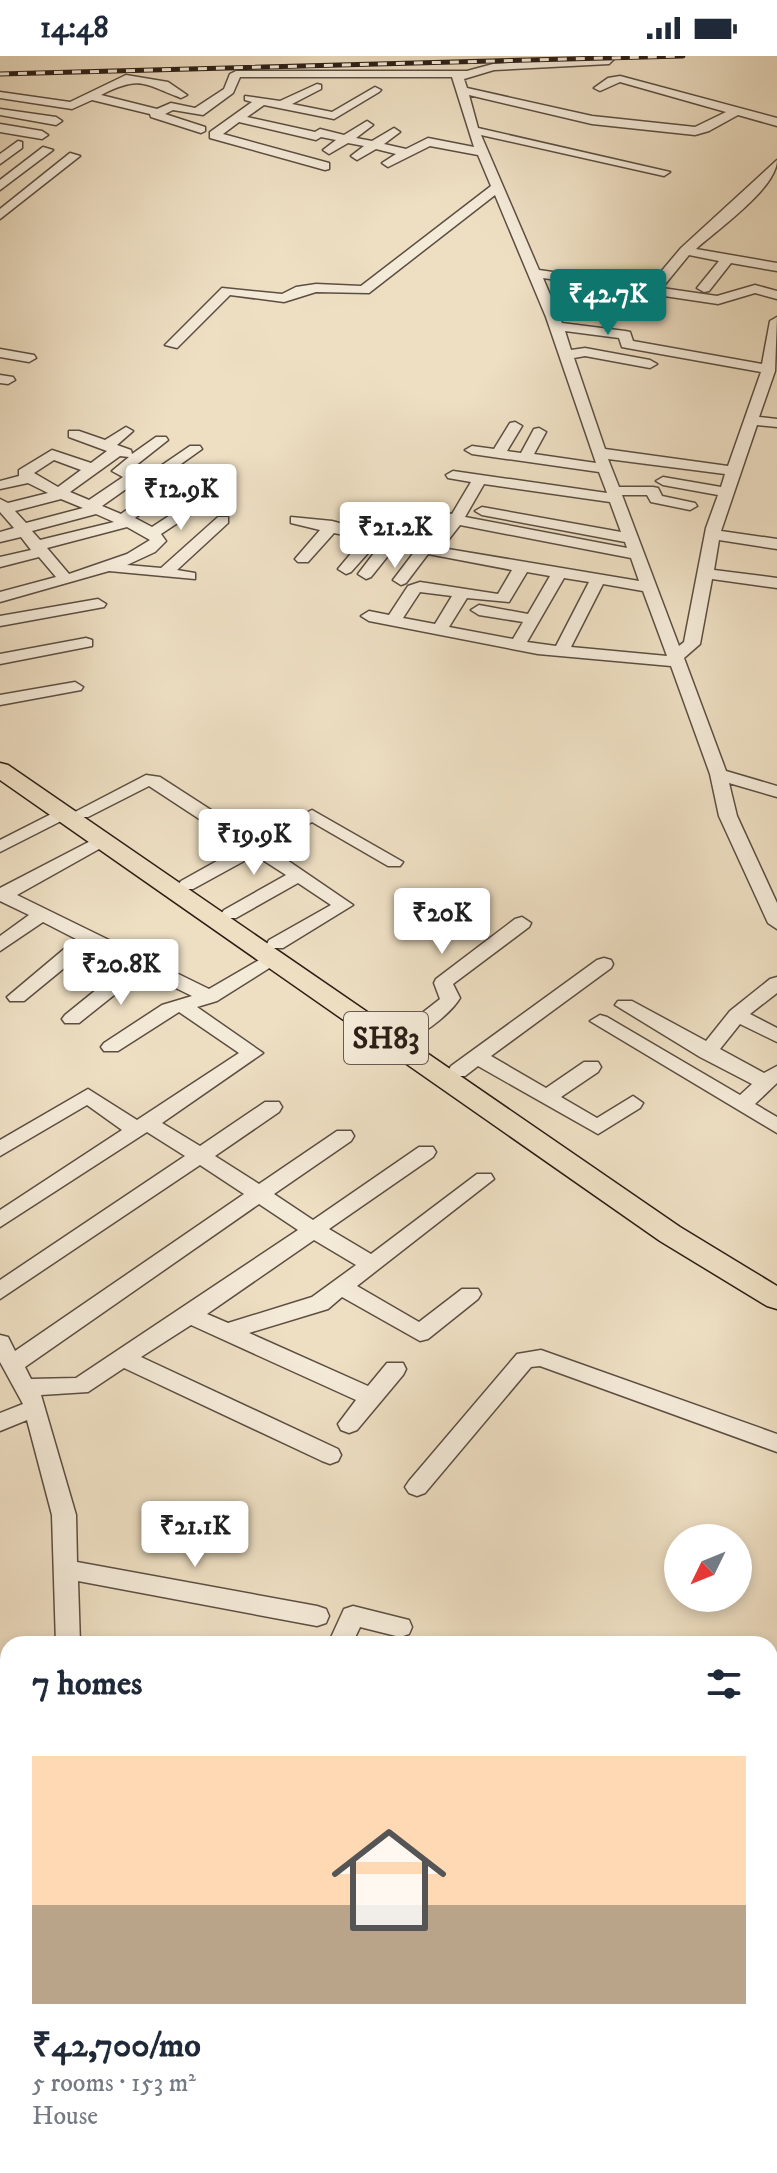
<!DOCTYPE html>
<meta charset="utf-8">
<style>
body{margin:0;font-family:"IM FELL DW Pica",serif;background:#f2f2f3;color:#1f2937;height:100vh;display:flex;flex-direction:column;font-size:30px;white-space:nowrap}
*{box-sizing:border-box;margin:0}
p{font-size:26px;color:#747a83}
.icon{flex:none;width:44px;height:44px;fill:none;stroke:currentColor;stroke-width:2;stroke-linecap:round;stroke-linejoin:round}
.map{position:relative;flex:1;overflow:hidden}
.drawer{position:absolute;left:0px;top:1580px;width:778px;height:538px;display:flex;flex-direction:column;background:#fff;border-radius:24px 24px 0 0;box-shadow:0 4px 12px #0003}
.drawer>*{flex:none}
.needle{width:52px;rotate:227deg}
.controls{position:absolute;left:664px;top:1468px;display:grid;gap:16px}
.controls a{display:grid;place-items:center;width:88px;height:88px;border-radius:50%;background:#fff;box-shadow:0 4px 12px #0003;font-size:40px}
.price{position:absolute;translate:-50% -68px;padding:0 18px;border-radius:8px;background:#fff;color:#222;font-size:26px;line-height:52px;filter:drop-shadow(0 2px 4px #0008)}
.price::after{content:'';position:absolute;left:50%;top:48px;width:24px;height:18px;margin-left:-12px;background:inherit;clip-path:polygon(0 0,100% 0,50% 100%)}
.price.active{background:#0f766e;color:#fff}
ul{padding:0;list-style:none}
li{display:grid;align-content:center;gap:16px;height:424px;padding:0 32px}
li span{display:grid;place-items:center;height:248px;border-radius:0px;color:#555}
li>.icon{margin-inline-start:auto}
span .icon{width:144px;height:144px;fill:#fffc;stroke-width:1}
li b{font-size:34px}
h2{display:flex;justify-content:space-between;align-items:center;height:96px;padding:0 32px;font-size:34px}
.status{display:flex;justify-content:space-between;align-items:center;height:56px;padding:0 40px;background:#fff;direction:ltr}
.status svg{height:22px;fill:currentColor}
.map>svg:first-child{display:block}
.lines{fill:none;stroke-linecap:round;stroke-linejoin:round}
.minor-casing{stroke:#5c4e42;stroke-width:3}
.major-casing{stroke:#2b1e17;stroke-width:3}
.minor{fill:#f4ead8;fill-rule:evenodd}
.major{fill:#eedfc3;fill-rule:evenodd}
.rail-casing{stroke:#2b1e17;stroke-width:5}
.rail{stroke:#f4ead8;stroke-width:3;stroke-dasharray:9;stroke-linecap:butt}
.labels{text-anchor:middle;stroke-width:6;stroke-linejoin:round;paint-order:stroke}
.shield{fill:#f4ead8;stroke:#675b51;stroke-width:2}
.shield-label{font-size:30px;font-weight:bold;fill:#2b1e17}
</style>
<div class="status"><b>14:48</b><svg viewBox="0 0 49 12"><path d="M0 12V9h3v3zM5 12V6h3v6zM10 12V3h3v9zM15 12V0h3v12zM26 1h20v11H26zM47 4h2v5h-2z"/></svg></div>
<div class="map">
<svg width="777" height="2117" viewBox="0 0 777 2117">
<rect width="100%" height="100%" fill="#eedfc3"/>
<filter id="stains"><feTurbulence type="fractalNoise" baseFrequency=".0025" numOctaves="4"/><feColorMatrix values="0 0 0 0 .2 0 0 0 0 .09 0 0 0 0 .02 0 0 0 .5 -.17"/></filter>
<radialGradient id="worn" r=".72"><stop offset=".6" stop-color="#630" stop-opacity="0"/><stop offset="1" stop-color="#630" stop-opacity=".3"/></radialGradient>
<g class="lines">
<defs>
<g id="minor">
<path d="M617 0 609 8 494 14 464 23 467 32 592 60 695 71 726 56 620 26 600 35 594 32 608 22 620 20 777 62V70L738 59 709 75 695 79 592 68 469 39 478 72 670 116 664 120 481 79 539 214 649 230 681 192 777 104C777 132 717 174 696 193L777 207V215L731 207 709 235 704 236 697 232 719 205 689 199 662 232 717 240 755 229 777 235V243L755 237 718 248 543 222 562 267 625 275 630 276 633 285 762 308 770 265 777 261 775 315 759 361 777 363V371L757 369 721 475 777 483V493L719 484 714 514 777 522V532L712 523 700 588 684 602 726 715 777 730V741L729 727 737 760 777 847V873L768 867 719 760 710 718 671 610 538 598 369 565 361 560 369 555 389 559 408 530 420 526 498 538 512 514 428 498 406 527 401 529 393 524 415 495 395 491 371 521 366 523 358 518 381 488 377 487 351 516 346 518 338 513 363 483 334 477 308 506H298L295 503 320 474 291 467V461L332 465 387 480 404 458 386 454V448L452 458 471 426 448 422 446 419 453 415 607 437 599 416 472 398 465 394 472 390 494 393 510 367 515 366 522 370 507 395 521 397 534 373 539 372 546 376 534 398 596 407 546 261 495 139 369 237 316 236 284 246 230 239 177 292 165 289 222 232 282 238 296 231 316 228 361 230 491 130 478 99 430 90 388 111 382 107 396 98 376 93 357 104 351 100 364 90 348 87 329 98 323 94 336 84 321 81 316 84 239 66 223 78 329 107V113L325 114 210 82V76L252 46 245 44V40L280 45 317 28 321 29V33L292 48 332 56 375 31 381 34 379 36 334 63 264 49 247 61 315 76 320 73 344 79 367 65 373 69 356 82 372 85 394 72 400 76 384 88 406 93 428 82 474 91 452 21H240L233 37 203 59 173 54 165 58 205 71V75L201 77 151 61 150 58 92 44 72 53 0 42V36L70 46 126 19 168 26 187 39 181 42C143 28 141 19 101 39L157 53 171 47 195 52 224 33 230 18 236 15H467L493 8ZM565 275 619 282 622 291 627 292 761 316 728 410 605 393 574 302 585 300 650 312 657 308 650 304 585 292 571 294ZM608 403 725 418 721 431 663 421 656 425 663 429 718 439 706 472 684 586 679 590 622 439H647L651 446 690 454 697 450 695 447 662 440 658 432 653 431H619ZM484 428 610 446 621 476 482 451 475 455 482 459 625 486 627 492 465 461ZM417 461 446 466 429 488 401 483ZM460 469 631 502 639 525 442 492ZM527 516 550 520 528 558 479 549 471 554 479 559 523 566 513 583 449 571 467 542 509 546ZM564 522 589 526 556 590 527 586ZM603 528 643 535 667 600 571 591ZM420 536 452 540 435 568 403 562Z"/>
<polygon points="0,53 56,61 62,65 56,69 0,59"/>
<polygon points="0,68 42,75 48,79 42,83 0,76"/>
<polygon points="18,85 22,86 22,92 0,108 0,98"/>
<polygon points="43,91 53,94 0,134 0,124"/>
<polygon points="70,97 80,100 0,163 0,153"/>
<polygon points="0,293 34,299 36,302 29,306 0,301"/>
<polygon points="0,319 13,321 15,324 8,328 0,327"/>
<path d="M126 371 133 375 117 389 131 394 132 398 156 381H166L168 384 130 414 146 420 190 390H200L202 393 153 428 136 426 102 450 121 458 164 427H174V433L135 462 152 471 207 435H217V441L161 478 166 485 155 496 127 509 161 512 218 461H228V467L177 514 195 517V523L109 515 0 546V536L56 521 39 501 0 511V501L31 494 21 481 0 486V476L14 472 0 456V443L8 447 48 437 28 427 0 433V425L19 420V414L52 394 91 407 107 395 69 381V375H79L105 384ZM120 400 129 401 112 415 123 421 89 444 70 436ZM54 404 81 414 58 431 34 417ZM61 443 83 452 26 467 15 455ZM96 458 114 466 40 484 32 475ZM127 471 150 484 127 498 69 518 47 492Z"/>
<polygon points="98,543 106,548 104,551 0,570 0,560"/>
<polygon points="86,582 92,584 92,590 0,608 0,598"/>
<polygon points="75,626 83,631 81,634 0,649 0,639"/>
<polygon points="146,719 160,721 256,783 312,754 403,806 400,810 388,810 312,766 268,791 353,849 283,892 269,892 267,888 269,884 331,849 298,827 236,862 224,862 221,858 224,854 286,819 255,799 193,833 181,833 178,829 181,825 242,791 149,730 88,761 76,761 73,757"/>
<polygon points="63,752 69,753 72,757 69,761 0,796 0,784"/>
<path d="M102 779 111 784 108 788 17 839 209 933 266 900 273 898 282 904 217 945 197 951 263 997 162 1067 200 1090 265 1046H279L282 1051 279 1056 215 1100 259 1128 337 1075H351L354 1080 351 1085 274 1138 313 1164 419 1091H433L436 1096 433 1101 329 1173 371 1198 477 1118H491L494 1123 357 1230 419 1266 462 1233H478L481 1238 478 1243 428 1283 420 1285 342 1241 328 1253 249 1277 368 1330 387 1307H403L406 1313 403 1319 357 1374 349 1377 341 1374 338 1368 356 1344 191 1269 141 1301 338 1393 341 1399 338 1405 330 1408 322 1405 124 1312 88 1336 41 1339 76 1459 77 1506 317 1550 326 1553 329 1560 326 1567 317 1570 78 1525 80 1588H56L52 1459 27 1364 0 1375V1357L23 1348 0 1306V1279L8 1281 15 1295 244 1138 200 1109 0 1243V1224L185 1100 147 1076 0 1171V1154L122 1074 87 1049 0 1100V1084L88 1033 137 1064 239 997 179 956 118 995H104L101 991 104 987 162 949 192 940 143 916 79 967H65L62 963 65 959 128 908 91 890 24 945H10L7 941 76 883 43 866 0 895V880L29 859 0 845V832ZM259 1148 298 1174 76 1322 31 1323 25 1311ZM314 1184 356 1209 312 1241 228 1267 207 1258Z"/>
<path d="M522 861 531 867 529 871 453 928 460 942C452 956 415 988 399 983L396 979 399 975 440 943 434 927 436 923 515 863Z"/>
<polygon points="604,902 611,904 613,908 611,912 491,1000 546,1032 584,1006 598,1006 601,1011 598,1016 561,1041 597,1062 633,1040 643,1047 640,1052 598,1078 478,1010 465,1020 451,1020 448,1015 451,1010 597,904"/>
<polygon points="777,921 777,937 750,958 777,972 777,986 740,968 720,993 764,1017 777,1010 777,1027 755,1048 777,1061 777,1077 590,965 600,959 607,961 740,1039 752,1028 700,1001 615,949 618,945 632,945 706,985 730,955 770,923"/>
<polygon points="541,1294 777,1378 777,1396 540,1310 531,1311 425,1437 417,1440 409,1437 405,1431 409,1425 517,1298"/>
<polygon points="353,1550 409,1564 412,1571 409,1578 400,1581 360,1571 352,1588 328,1588 344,1553"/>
<polygon points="770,1694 777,1696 777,1718 770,1716"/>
<polygon points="8,1728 8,1750 0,1751 0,1729"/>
<polygon points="770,1751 777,1753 777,1776 770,1774"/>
<polygon points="8,1860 8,1894 0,1897 0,1863"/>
<polygon points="0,1919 8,1922 8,1947 0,1944"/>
<polygon points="777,1945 777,1974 770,1977 770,1948"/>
<polygon points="113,2110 152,2110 155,2117 116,2117"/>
<polygon points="195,2110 224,2110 221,2117 192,2117"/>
<polygon points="403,2110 436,2110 439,2117 406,2117"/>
<polygon points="658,2110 686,2110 683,2117 655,2117"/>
</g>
<polygon id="major" points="0,707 8,709 680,1171 777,1230 777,1253 767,1250 660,1185 0,724"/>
</defs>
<!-- minor casing -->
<use href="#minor" class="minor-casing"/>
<!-- major casing -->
<use href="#major" class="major-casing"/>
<!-- minor -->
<use href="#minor" class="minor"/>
<!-- major -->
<use href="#major" class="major"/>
<defs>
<polyline id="rail" points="0,18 683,0"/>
</defs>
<!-- rail casing -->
<use href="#rail" class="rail-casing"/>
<!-- rail -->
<use href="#rail" class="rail"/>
</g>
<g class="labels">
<!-- shield labels -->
<rect class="shield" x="344" y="956" width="84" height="52" rx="6"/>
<g class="shield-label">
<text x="386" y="992">SH83</text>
</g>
</g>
<rect width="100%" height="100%" filter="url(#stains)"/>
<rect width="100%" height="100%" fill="url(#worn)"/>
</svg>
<div class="controls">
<a><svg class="needle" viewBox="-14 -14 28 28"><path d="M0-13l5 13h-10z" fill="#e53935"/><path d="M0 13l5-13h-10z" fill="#747a83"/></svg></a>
</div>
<b class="price active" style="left:608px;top:281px">₹42.7K</b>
<b class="price" style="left:181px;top:476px">₹12.9K</b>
<b class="price" style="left:395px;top:514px">₹21.2K</b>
<b class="price" style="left:254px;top:821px">₹19.9K</b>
<b class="price" style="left:442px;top:900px">₹20K</b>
<b class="price" style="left:121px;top:951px">₹20.8K</b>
<b class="price" style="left:195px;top:1513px">₹21.1K</b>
<section class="drawer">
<h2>7 homes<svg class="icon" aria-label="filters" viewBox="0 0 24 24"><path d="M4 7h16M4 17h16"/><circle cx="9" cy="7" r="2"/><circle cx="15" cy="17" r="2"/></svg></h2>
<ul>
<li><span style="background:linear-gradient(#ffd9b3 60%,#b9a48a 0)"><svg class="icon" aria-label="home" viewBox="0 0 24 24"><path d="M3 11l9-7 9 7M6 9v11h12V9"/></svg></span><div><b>₹42,700/mo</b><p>5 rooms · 153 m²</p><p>House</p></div></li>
</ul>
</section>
</div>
